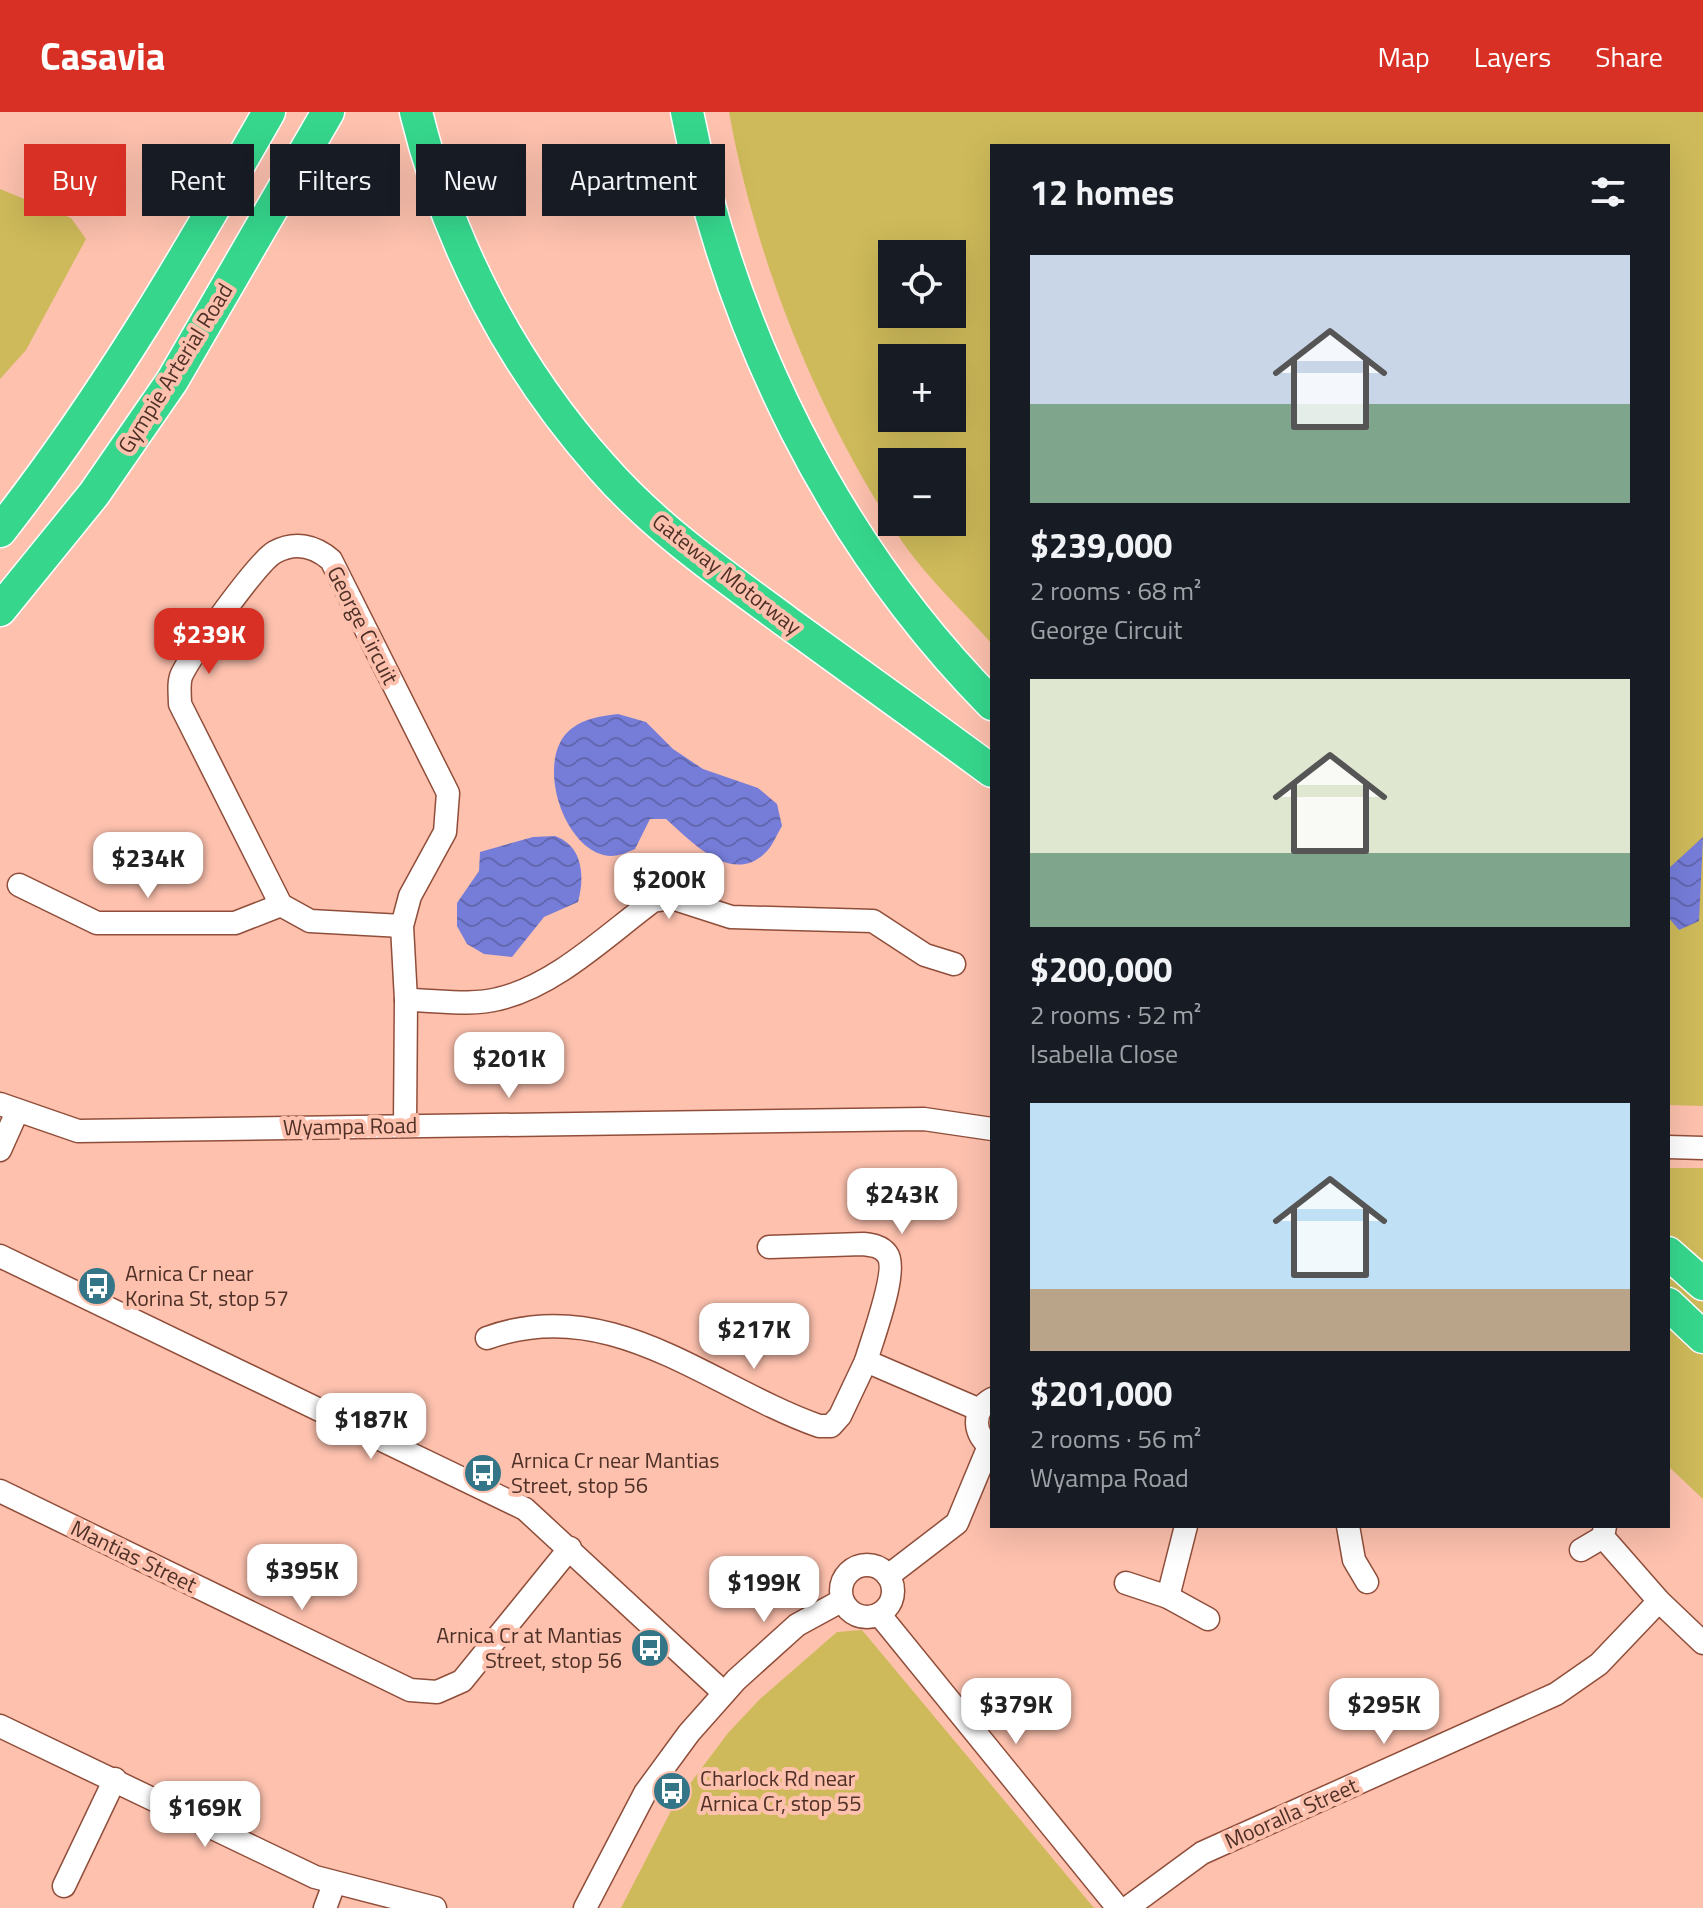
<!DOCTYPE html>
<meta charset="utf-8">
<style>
body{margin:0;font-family:"Titillium Web",sans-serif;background:#242831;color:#f1f3f6;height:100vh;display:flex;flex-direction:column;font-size:30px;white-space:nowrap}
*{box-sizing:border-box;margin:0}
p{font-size:26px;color:#9ea1a6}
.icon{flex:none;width:44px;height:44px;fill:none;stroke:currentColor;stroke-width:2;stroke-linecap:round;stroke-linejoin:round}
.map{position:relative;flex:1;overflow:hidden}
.drawer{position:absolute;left:990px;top:32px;width:680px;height:1384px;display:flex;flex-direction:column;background:#171b24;border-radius:0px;box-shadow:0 8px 32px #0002}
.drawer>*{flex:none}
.hud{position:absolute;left:24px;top:32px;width:760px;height:72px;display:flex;gap:16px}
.buttons{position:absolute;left:878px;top:128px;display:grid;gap:16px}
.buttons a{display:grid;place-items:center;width:88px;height:88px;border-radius:0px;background:#171b24;box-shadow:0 8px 32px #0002;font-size:40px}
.price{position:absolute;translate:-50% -68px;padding:0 18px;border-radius:16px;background:#fff;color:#222;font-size:26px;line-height:52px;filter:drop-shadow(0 2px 4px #0008)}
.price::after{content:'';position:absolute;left:50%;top:48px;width:24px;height:18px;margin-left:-12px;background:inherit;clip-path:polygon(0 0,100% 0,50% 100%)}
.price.on{background:#d93025;color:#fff}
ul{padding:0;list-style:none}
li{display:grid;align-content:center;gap:16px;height:424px;padding:0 40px}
li span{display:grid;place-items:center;height:248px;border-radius:0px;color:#555}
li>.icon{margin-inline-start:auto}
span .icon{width:144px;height:144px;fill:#fffc;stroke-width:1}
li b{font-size:34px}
h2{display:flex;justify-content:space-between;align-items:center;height:96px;padding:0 40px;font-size:34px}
.tag{padding:0 28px;border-radius:0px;background:#171b24;box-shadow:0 8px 32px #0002;font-size:28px;line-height:72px}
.tag.on{background:#d93025;color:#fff}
header{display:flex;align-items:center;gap:48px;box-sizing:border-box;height:112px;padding:0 40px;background:#d93025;color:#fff}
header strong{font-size:38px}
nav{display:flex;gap:44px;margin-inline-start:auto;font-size:28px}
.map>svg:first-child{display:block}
.park{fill:#ceba5a;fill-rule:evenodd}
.water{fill:url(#water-waves)}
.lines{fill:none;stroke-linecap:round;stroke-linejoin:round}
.minor-casing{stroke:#904e3a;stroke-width:25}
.highway-casing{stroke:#fff;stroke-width:35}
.minor{stroke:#fff;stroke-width:22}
.highway{stroke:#36d78d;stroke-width:32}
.labels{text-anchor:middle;stroke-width:8;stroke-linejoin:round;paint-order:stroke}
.street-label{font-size:22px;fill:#4e3027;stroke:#fdc1ae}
.poi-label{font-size:22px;fill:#4e3027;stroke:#fdc1ae;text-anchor:start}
</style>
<header>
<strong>Casavia</strong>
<nav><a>Map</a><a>Layers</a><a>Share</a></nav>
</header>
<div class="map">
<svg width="1703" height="1796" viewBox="0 0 1703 1796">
<defs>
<pattern id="water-waves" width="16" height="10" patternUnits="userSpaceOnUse" patternTransform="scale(2)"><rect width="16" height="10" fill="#757dd9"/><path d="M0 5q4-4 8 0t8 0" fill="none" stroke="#6267b0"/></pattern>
</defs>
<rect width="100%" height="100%" fill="#fdc1ae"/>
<!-- park -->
<g class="park">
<path d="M729 0H1703V994L1668 993V34H992V532C963 499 928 467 903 431 818 304 756 150 729 0ZM892 142H952V202H892ZM892 246H952V306H892ZM892 350H952V410H892Z"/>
<polygon points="0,77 71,106 86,127 26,238 0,267"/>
<polygon points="1668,1056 1703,1056 1703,1387 1668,1354"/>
<polygon points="862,1518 1094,1796 621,1796 674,1693 728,1621 760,1587 837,1520"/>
</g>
<!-- water -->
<g class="water">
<path d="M618 602 646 610 673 637 703 657 758 676 777 692 782 714C777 722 772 735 765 741 731 774 690 728 666 707H650L635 737C628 740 620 744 611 744 564 742 533 647 571 617 585 606 601 604 618 602Z"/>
<path d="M555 724C583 734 585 764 578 790L544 805 512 845 484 842 467 832 457 814V791L479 759 480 740 533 725Z"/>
<polygon points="1703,725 1699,809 1679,818 1668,805 1668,757"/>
</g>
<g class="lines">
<defs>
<g id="minor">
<polyline points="19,773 97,811 235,811 281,793"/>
<path d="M402 814 410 784 445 720 448 681 331 448C315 434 295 429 275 440 258 449 192 542 182 562 178 570 180 583 180 592L281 793 310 809 402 814 406 888 405 1013"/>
<path d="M406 888C435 888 471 894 498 887 555 874 607 823 653 789L672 786 731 805 873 809 925 843 954 852"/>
<polyline points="0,992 78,1019 924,1007 992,1017"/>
<polyline points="1668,1035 1703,1036"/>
<polyline points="0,1038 17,1000"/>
<path d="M769 1135 863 1132C872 1133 881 1134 887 1142 899 1157 872 1228 866 1249"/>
<polyline points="0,1144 525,1397 724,1581"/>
<path d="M487 1226C611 1181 709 1275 819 1314H831L840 1304 866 1249 980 1298"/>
<path d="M992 1287C971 1298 973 1324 992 1335"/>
<polyline points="0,1379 410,1578 437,1580 462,1569 570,1436"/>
<polyline points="1186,1414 1168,1485 1208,1507"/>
<polyline points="1348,1414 1354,1448 1367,1470"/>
<polyline points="1605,1414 1603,1425 1659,1489 1703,1531"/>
<polyline points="1581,1438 1603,1425"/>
<circle cx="867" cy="1479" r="26"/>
<polyline points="888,1464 957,1411 989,1334"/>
<polyline points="1126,1471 1168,1485"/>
<polyline points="879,1502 1118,1796"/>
<polyline points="0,1614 315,1765 435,1796"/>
<polyline points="64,1774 115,1667"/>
<polyline points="325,1796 334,1772"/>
<polyline points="585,1796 645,1681 689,1621 736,1568 797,1513 841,1489"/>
<polyline points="1127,1796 1202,1741 1556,1582 1599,1552 1659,1489"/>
</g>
<g id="highway">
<path d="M416 0C448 131 512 254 602 355 655 416 722 462 787 510 855 559 924 609 992 659"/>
<path d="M687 0C730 220 834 432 992 592"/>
<path d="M0 419C103 288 187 144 269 0"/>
<polyline points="0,498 94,382 172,269 328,0"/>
<polyline points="1668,1141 1703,1172"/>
<polyline points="1668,1192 1703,1225"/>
</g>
</defs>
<!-- minor casing -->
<use href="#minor" class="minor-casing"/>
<!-- highway casing -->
<use href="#highway" class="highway-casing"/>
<!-- minor -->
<use href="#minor" class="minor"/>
<!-- highway -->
<use href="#highway" class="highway"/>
</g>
<!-- icons -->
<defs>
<symbol id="bus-disc" viewBox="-11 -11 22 22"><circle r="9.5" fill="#347688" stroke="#fdc1ae"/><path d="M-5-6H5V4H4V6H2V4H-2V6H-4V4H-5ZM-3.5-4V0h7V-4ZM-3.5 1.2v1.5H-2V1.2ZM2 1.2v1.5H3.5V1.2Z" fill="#fff"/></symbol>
</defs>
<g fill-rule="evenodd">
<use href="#bus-disc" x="75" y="1152" width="44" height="44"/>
<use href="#bus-disc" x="461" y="1339" width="44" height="44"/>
<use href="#bus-disc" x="628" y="1514" width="44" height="44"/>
<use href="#bus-disc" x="650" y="1657" width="44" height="44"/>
</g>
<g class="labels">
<!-- street labels -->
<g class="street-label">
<text transform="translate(175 256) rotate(-58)" y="8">Gympie Arterial Road</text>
<text transform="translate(727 462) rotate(38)" y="8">Gateway Motorway</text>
<text transform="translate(363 513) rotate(63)" y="8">George Circuit</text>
<text transform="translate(350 1014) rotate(-1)" y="8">Wyampa Road</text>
<text transform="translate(134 1444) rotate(26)" y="8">Mantias Street</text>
<text transform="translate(1291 1701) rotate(-24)" y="8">Mooralla Street</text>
</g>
<!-- poi labels -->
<g class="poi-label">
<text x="125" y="1169">Arnica Cr near<tspan x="125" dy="25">Korina St, stop 57</tspan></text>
<text x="511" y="1356">Arnica Cr near Mantias<tspan x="511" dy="25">Street, stop 56</tspan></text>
<text x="622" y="1531" text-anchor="end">Arnica Cr at Mantias<tspan x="622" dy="25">Street, stop 56</tspan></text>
<text x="700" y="1674">Charlock Rd near<tspan x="700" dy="25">Arnica Cr, stop 55</tspan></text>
</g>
</g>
</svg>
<div class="buttons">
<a><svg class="icon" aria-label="locate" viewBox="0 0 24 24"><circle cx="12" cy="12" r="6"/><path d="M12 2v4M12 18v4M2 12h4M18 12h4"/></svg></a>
<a>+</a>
<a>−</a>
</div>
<b class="price on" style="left:209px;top:564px">$239K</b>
<b class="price" style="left:148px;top:788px">$234K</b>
<b class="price" style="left:669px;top:809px">$200K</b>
<b class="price" style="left:509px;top:988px">$201K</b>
<b class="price" style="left:902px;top:1124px">$243K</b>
<b class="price" style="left:754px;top:1259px">$217K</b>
<b class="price" style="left:371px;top:1349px">$187K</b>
<b class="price" style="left:302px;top:1500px">$395K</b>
<b class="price" style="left:764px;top:1512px">$199K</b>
<b class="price" style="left:1016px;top:1634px">$379K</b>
<b class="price" style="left:1384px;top:1634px">$295K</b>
<b class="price" style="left:205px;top:1737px">$169K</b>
<div class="hud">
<a class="tag on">Buy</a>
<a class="tag">Rent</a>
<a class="tag">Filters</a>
<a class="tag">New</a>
<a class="tag">Apartment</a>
</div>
<section class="drawer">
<h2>12 homes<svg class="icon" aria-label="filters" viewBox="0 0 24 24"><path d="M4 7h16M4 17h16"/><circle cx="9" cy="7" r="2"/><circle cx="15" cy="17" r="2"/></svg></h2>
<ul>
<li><span style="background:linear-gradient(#c9d6e8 60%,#7fa58c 0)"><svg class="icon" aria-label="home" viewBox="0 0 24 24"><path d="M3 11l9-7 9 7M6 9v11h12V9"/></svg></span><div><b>$239,000</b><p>2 rooms · 68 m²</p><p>George Circuit</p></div></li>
<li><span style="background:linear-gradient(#dfe7d0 70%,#7fa58c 0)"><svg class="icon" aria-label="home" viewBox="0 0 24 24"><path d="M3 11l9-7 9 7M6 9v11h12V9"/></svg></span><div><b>$200,000</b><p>2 rooms · 52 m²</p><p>Isabella Close</p></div></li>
<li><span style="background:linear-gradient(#bfe0f5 75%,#b9a48a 0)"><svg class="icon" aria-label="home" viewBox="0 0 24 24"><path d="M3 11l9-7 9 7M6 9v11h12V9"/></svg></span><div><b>$201,000</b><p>2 rooms · 56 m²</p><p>Wyampa Road</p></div></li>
</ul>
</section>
</div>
